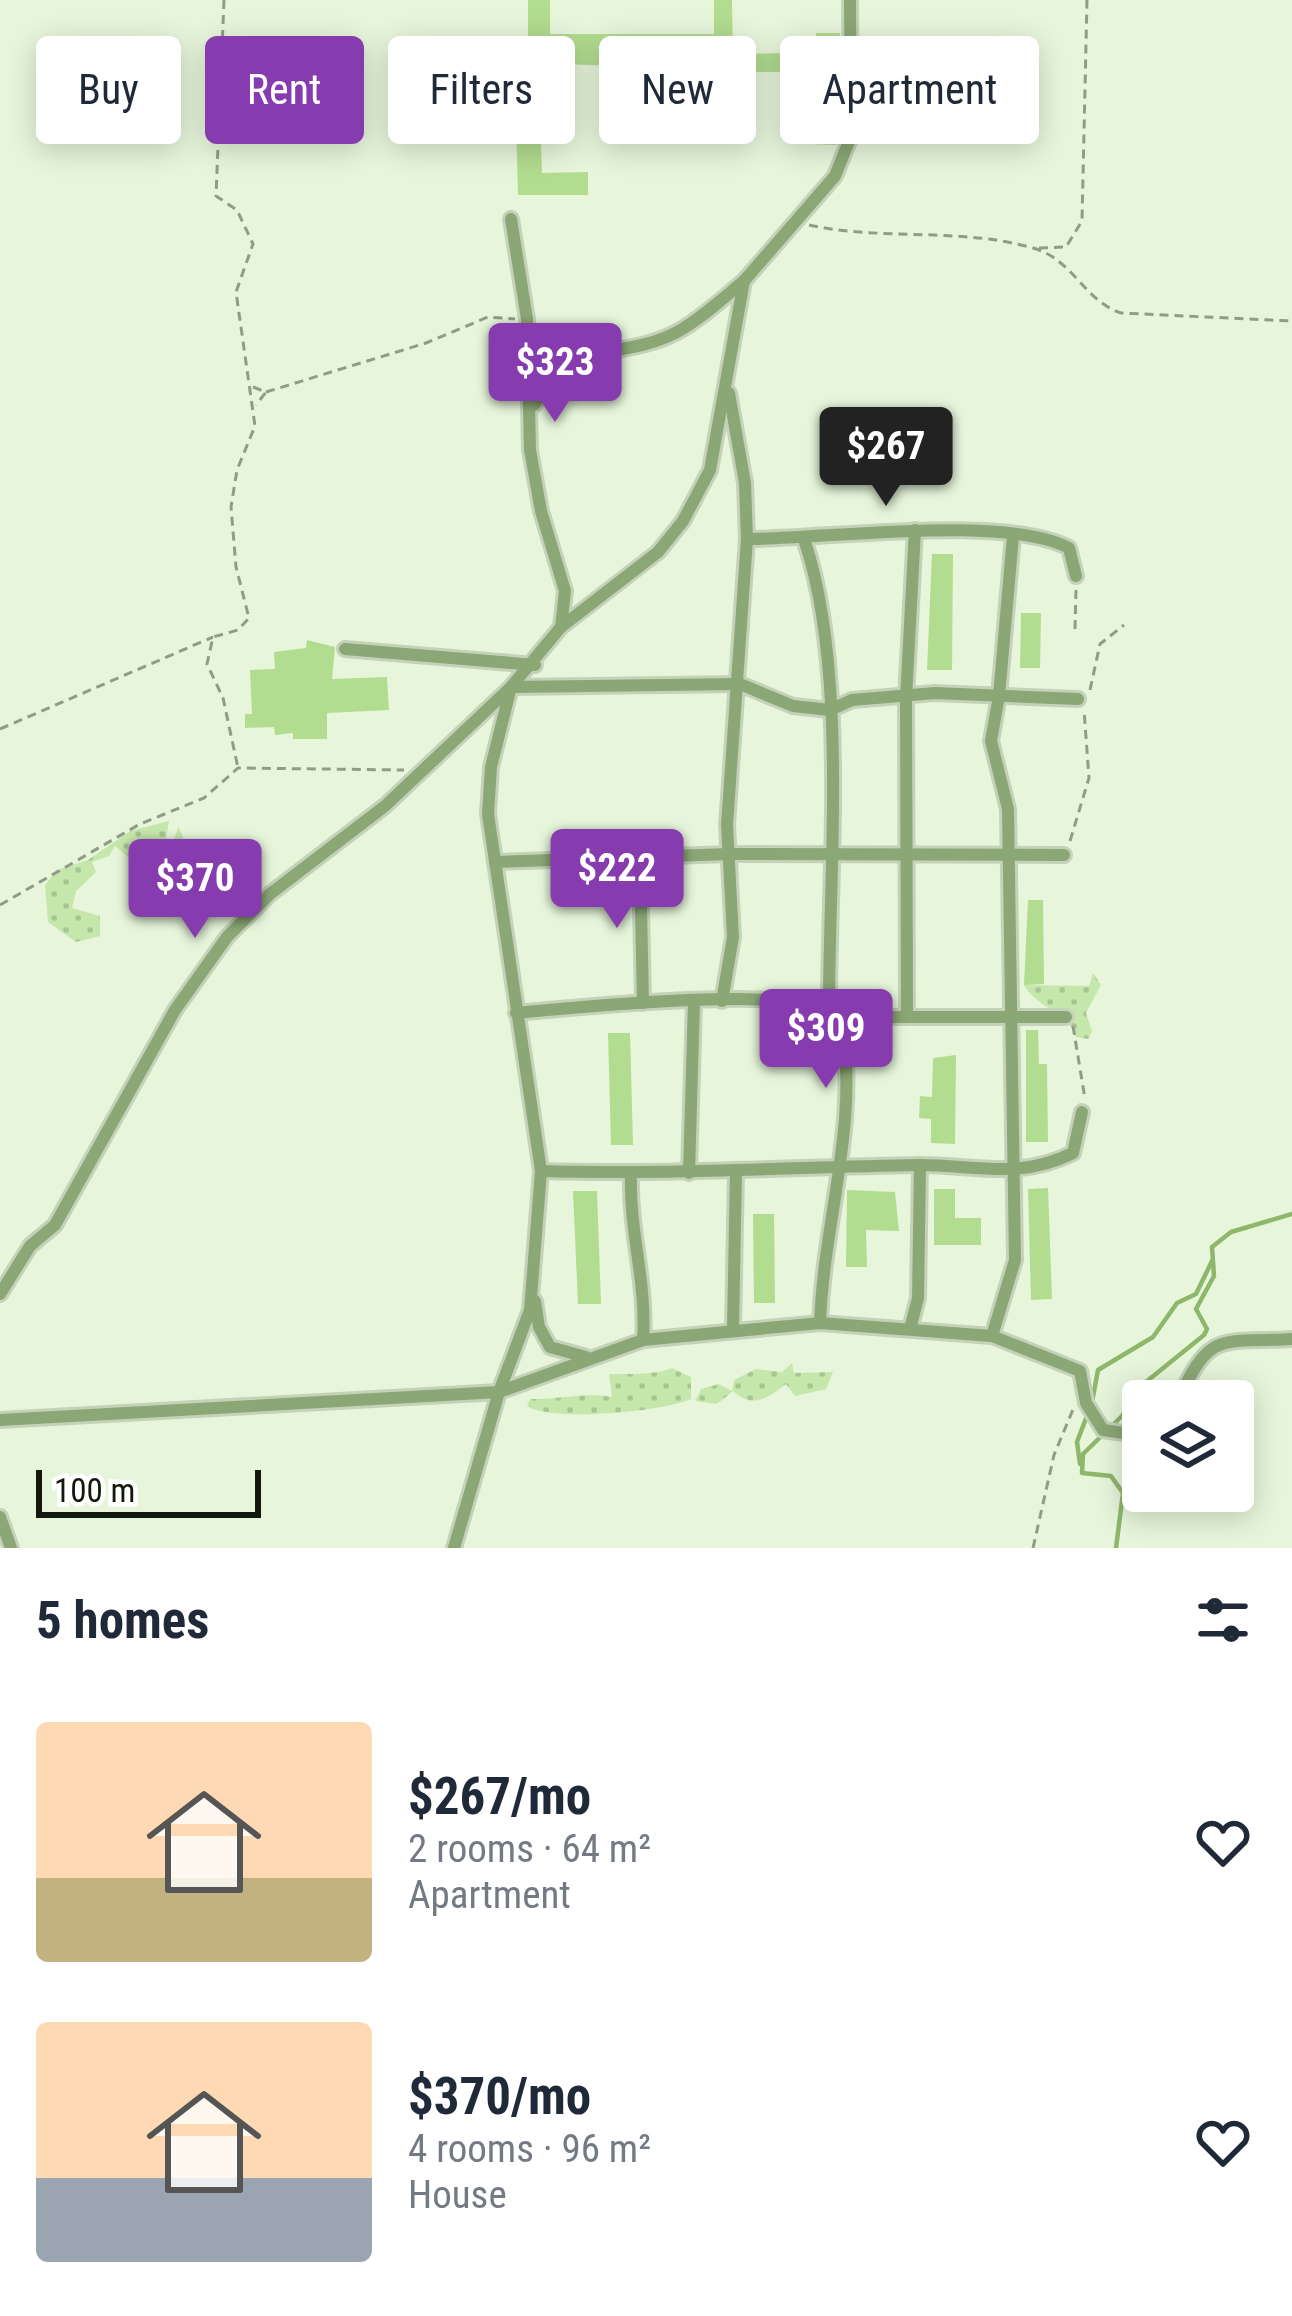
<!DOCTYPE html>
<meta charset="utf-8">
<style>
body{margin:0;font-family:"Roboto Condensed",sans-serif;background:#f6f6f7;color:#1f2937;height:100vh;display:flex;flex-direction:column;font-size:45px;white-space:nowrap}
*{box-sizing:border-box;margin:0}
p{font-size:39px;color:#747a83}
.icon{flex:none;width:66px;height:66px;fill:none;stroke:currentColor;stroke-width:2;stroke-linecap:round;stroke-linejoin:round}
.map{position:relative;height:1548px;overflow:hidden}
.sheet{display:flex;flex-direction:column;background:#fff;flex:1}
.sheet>*{flex:none}
.hud{position:absolute;left:36px;top:36px;width:1221px;height:108px;display:flex;gap:24px}
.controls{position:absolute;left:1122px;top:1380px;display:grid;gap:24px}
.controls a{display:grid;place-items:center;width:132px;height:132px;border-radius:12px;background:#fff;box-shadow:0 6px 30px #0003;font-size:60px}
.scale{position:absolute;left:36px;bottom:30px;width:225px;box-sizing:border-box;padding-left:12px;border:6px solid #12180e;border-top:0;font-size:33px;line-height:42px;white-space:nowrap;color:#12180e;-webkit-text-stroke:9px #fff;paint-order:stroke}
.price{position:absolute;translate:-50% -102px;padding:0 27px;border-radius:12px;background:#863cae;color:#fff;font-size:39px;line-height:78px;filter:drop-shadow(0 3px 6px #0008)}
.price::after{content:'';position:absolute;left:50%;top:72px;width:36px;height:27px;margin-left:-18px;background:inherit;clip-path:polygon(0 0,100% 0,50% 100%)}
.price.current{background:#222;color:#fff}
ul{padding:0;list-style:none}
li{display:flex;align-items:center;gap:36px;height:300px;padding:0 36px}
li span{display:grid;place-items:center;flex:none;width:336px;height:240px;border-radius:12px;color:#555}
li>.icon{margin-inline-start:auto}
span .icon{width:144px;height:144px;fill:#fffc;stroke-width:1}
li b{font-size:51px}
h2{display:flex;justify-content:space-between;align-items:center;height:144px;padding:0 36px;font-size:51px}
.pill{padding:0 42px;border-radius:12px;background:#fff;box-shadow:0 6px 30px #0003;font-size:42px;line-height:108px}
.pill.current{background:#863cae;color:#fff}
.map>svg:first-child{display:block}
.grass{fill:url(#grass-dots)}
.lines{fill:none;stroke-linecap:round;stroke-linejoin:round}
.stream{stroke:#8fb76c;stroke-width:4.5}
.building{fill:#b2dc90}
.street-casing{stroke:#c5d2ba;stroke-width:18}
.path{stroke:#909c88;stroke-width:3;stroke-dasharray:9 6;stroke-linecap:butt}
.street{stroke:#8ba775;stroke-width:12}
</style>
<div class="map">
<svg width="1292" height="1548" viewBox="0 0 1292 1548">
<defs>
<pattern id="grass-dots" width="8" height="8" patternUnits="userSpaceOnUse" patternTransform="scale(3)"><rect width="8" height="8" fill="#c6e7ac"/><path d="M2 2h.1M6 6h.1" fill="none" stroke="#a9c593" stroke-width="1.8" stroke-linecap="round"/></pattern>
</defs>
<rect width="100%" height="100%" fill="#e7f6db"/>
<!-- grass -->
<g class="grass">
<path d="M169 821 166 839 151 841 144 854 154 866 168 861 178 827C189 843 184 860 169 873L144 871 115 846 109 856 92 862 96 872 76 891 72 908 100 916V936L76 942 48 922 45 885 57 870 88 860 130 831Z"/>
<path d="M1093 973 1101 985 1086 1013 1092 1031 1088 1039 1076 1037C1066 1010 1038 1009 1024 985L1089 986Z"/>
<path d="M792 1363 794 1373 833 1372 826 1389 795 1396 786 1384C772 1395 754 1411 733 1391L717 1404 695 1401 701 1389 719 1384 732 1391 734 1380 756 1369 782 1372Z"/>
<path d="M672 1368 691 1377V1399C662 1412 551 1422 527 1406L530 1399C558 1400 587 1392 612 1397L609 1374C631 1374 657 1375 672 1368Z"/>
</g>
<g class="lines">
<!-- stream -->
<g class="stream">
<polyline points="1092,1402 1098,1370 1153,1337 1177,1303 1196,1294 1212,1261"/>
<polyline points="1080,1464 1077,1442 1088,1413"/>
<polyline points="1116,1548 1123,1493 1111,1476 1082,1473 1083,1454 1122,1416 1141,1386 1204,1335 1207,1329 1196,1309 1214,1276 1212,1247 1231,1232 1292,1214"/>
</g>
</g>
<!-- building -->
<g class="building">
<polygon points="528,0 550,0 550,34 714,34 714,0 732,0 733,53 650,53 650,65 643,67 563,64 562,54 528,54"/>
<polygon points="816,33 840,33 836,145 812,144 817,72 739,72 738,54 783,53 783,40 816,39"/>
<polygon points="515,80 539,80 542,173 588,172 588,195 518,195"/>
<polygon points="932,554 953,554 952,670 927,670"/>
<polygon points="1021,613 1041,613 1040,668 1020,668"/>
<polygon points="307,640 335,647 332,679 387,677 389,710 327,713 327,739 293,739 293,733 275,735 274,727 245,728 245,714 252,714 250,670 275,669 274,652 306,648"/>
<polygon points="1028,900 1043,900 1044,984 1024,985"/>
<polygon points="1026,1030 1038,1030 1039,1064 1047,1064 1048,1142 1026,1142"/>
<polygon points="608,1033 630,1033 633,1145 611,1145"/>
<polygon points="956,1055 955,1144 931,1143 931,1119 919,1118 920,1096 932,1097 933,1058"/>
<polygon points="1048,1188 1052,1299 1031,1300 1028,1189"/>
<polygon points="934,1189 955,1189 955,1218 981,1218 981,1245 934,1245"/>
<polygon points="847,1190 895,1192 899,1231 866,1230 867,1267 846,1267"/>
<polygon points="573,1191 597,1191 601,1304 578,1304"/>
<polygon points="753,1214 774,1214 775,1303 754,1303"/>
</g>
<g class="lines">
<defs>
<g id="street">
<polyline points="511,219 527,319 530,450 541,511 565,591 561,627"/>
<path d="M729 393 745 483 747 539C825 539 1005 514 1069 548L1076 576"/>
<path d="M534 405C571 336 620 362 677 332 701 319 723 298 744 281"/>
<path d="M804 539C848 668 829 868 829 1006"/>
<polyline points="345,649 535,665"/>
<polyline points="640,859 643,1003"/>
<polyline points="495,862 730,854 1064,855"/>
<polyline points="722,1001 733,937 727,825 747,539"/>
<path d="M516 1013C571 1008 811 982 841 1017H1066"/>
<polyline points="907,1015 906,699 915,530"/>
<path d="M541 1171C667 1175 793 1167 919 1165 977 1165 1018 1180 1073 1153L1082 1112"/>
<polyline points="689,1173 694,1002"/>
<path d="M631 1174C629 1232 647 1282 643 1340"/>
<polyline points="0,1294 30,1246 55,1225 175,1010 227,937 270,894 385,806 511,687 740,684 793,706 830,710 852,700 935,693 1078,699"/>
<polyline points="535,1301 539,1327 550,1347 586,1357"/>
<path d="M820 1323C824 1216 860 1124 841 1017"/>
<polyline points="733,1329 736,1171"/>
<polyline points="910,1329 918,1298 920,1165"/>
<polyline points="992,1336 1015,1260 1008,809 991,741 999,696 1013,536"/>
<path d="M1178 1401C1210 1330 1219 1343 1292 1339"/>
<polyline points="0,1420 499,1392 643,1340 820,1323 992,1336 1080,1371 1086,1403 1103,1430 1143,1436"/>
<polyline points="0,1517 11,1548"/>
<polyline points="454,1548 499,1392 530,1310 541,1171 488,814 491,767 511,687 561,627 658,552 683,521 710,470 744,281 835,176 851,136 850,0"/>
</g>
</defs>
<!-- street casing -->
<use href="#street" class="street-casing"/>
<!-- path -->
<g class="path">
<polyline points="224,0 216,196 237,210 253,244 236,292 255,426 237,470 231,507 236,567 249,618 238,630 213,637 207,664 223,698 238,768"/>
<path d="M809 225C883 241 959 227 1033 248 1073 259 1084 301 1121 313L1292 321"/>
<polyline points="1039,248 1066,247 1082,221 1087,0"/>
<polyline points="253,387 266,392 256,405"/>
<polyline points="266,392 426,343 488,317 515,319"/>
<polyline points="1075,629 1076,590"/>
<polyline points="1090,690 1100,644 1124,625"/>
<polyline points="0,729 213,637"/>
<polyline points="1070,841 1089,778 1084,710"/>
<polyline points="0,905 140,824 204,798 238,768 404,770"/>
<polyline points="1073,1026 1085,1099"/>
<polyline points="1033,1548 1054,1455 1074,1407"/>
</g>
<!-- street -->
<use href="#street" class="street"/>
</g>
</svg>
<div class="controls">
<a><svg class="icon" aria-label="layers" viewBox="0 0 24 24"><path d="M12 4l9 5-9 5-9-5zM3 14l9 5 9-5"/></svg></a>
</div>
<div class="scale">100 m</div>
<b class="price" style="left:555px;top:425px">$323</b>
<b class="price current" style="left:886px;top:509px">$267</b>
<b class="price" style="left:617px;top:931px">$222</b>
<b class="price" style="left:195px;top:941px">$370</b>
<b class="price" style="left:826px;top:1091px">$309</b>
<div class="hud">
<a class="pill">Buy</a>
<a class="pill current">Rent</a>
<a class="pill">Filters</a>
<a class="pill">New</a>
<a class="pill">Apartment</a>
</div>
</div>
<section class="sheet">
<h2>5 homes<svg class="icon" aria-label="filters" viewBox="0 0 24 24"><path d="M4 7h16M4 17h16"/><circle cx="9" cy="7" r="2"/><circle cx="15" cy="17" r="2"/></svg></h2>
<ul>
<li><span style="background:linear-gradient(#ffd9b3 65%,#c2b280 0)"><svg class="icon" aria-label="home" viewBox="0 0 24 24"><path d="M3 11l9-7 9 7M6 9v11h12V9"/></svg></span><div><b>$267/mo</b><p>2 rooms · 64 m²</p><p>Apartment</p></div><svg class="icon" aria-label="heart" viewBox="0 0 24 24"><path d="M12 20l-8-8c-3-5 5-10 8-4 3-6 11-1 8 4z"/></svg></li>
<li><span style="background:linear-gradient(#ffd9b3 65%,#9aa5b1 0)"><svg class="icon" aria-label="home" viewBox="0 0 24 24"><path d="M3 11l9-7 9 7M6 9v11h12V9"/></svg></span><div><b>$370/mo</b><p>4 rooms · 96 m²</p><p>House</p></div><svg class="icon" aria-label="heart" viewBox="0 0 24 24"><path d="M12 20l-8-8c-3-5 5-10 8-4 3-6 11-1 8 4z"/></svg></li>
</ul>
</section>
